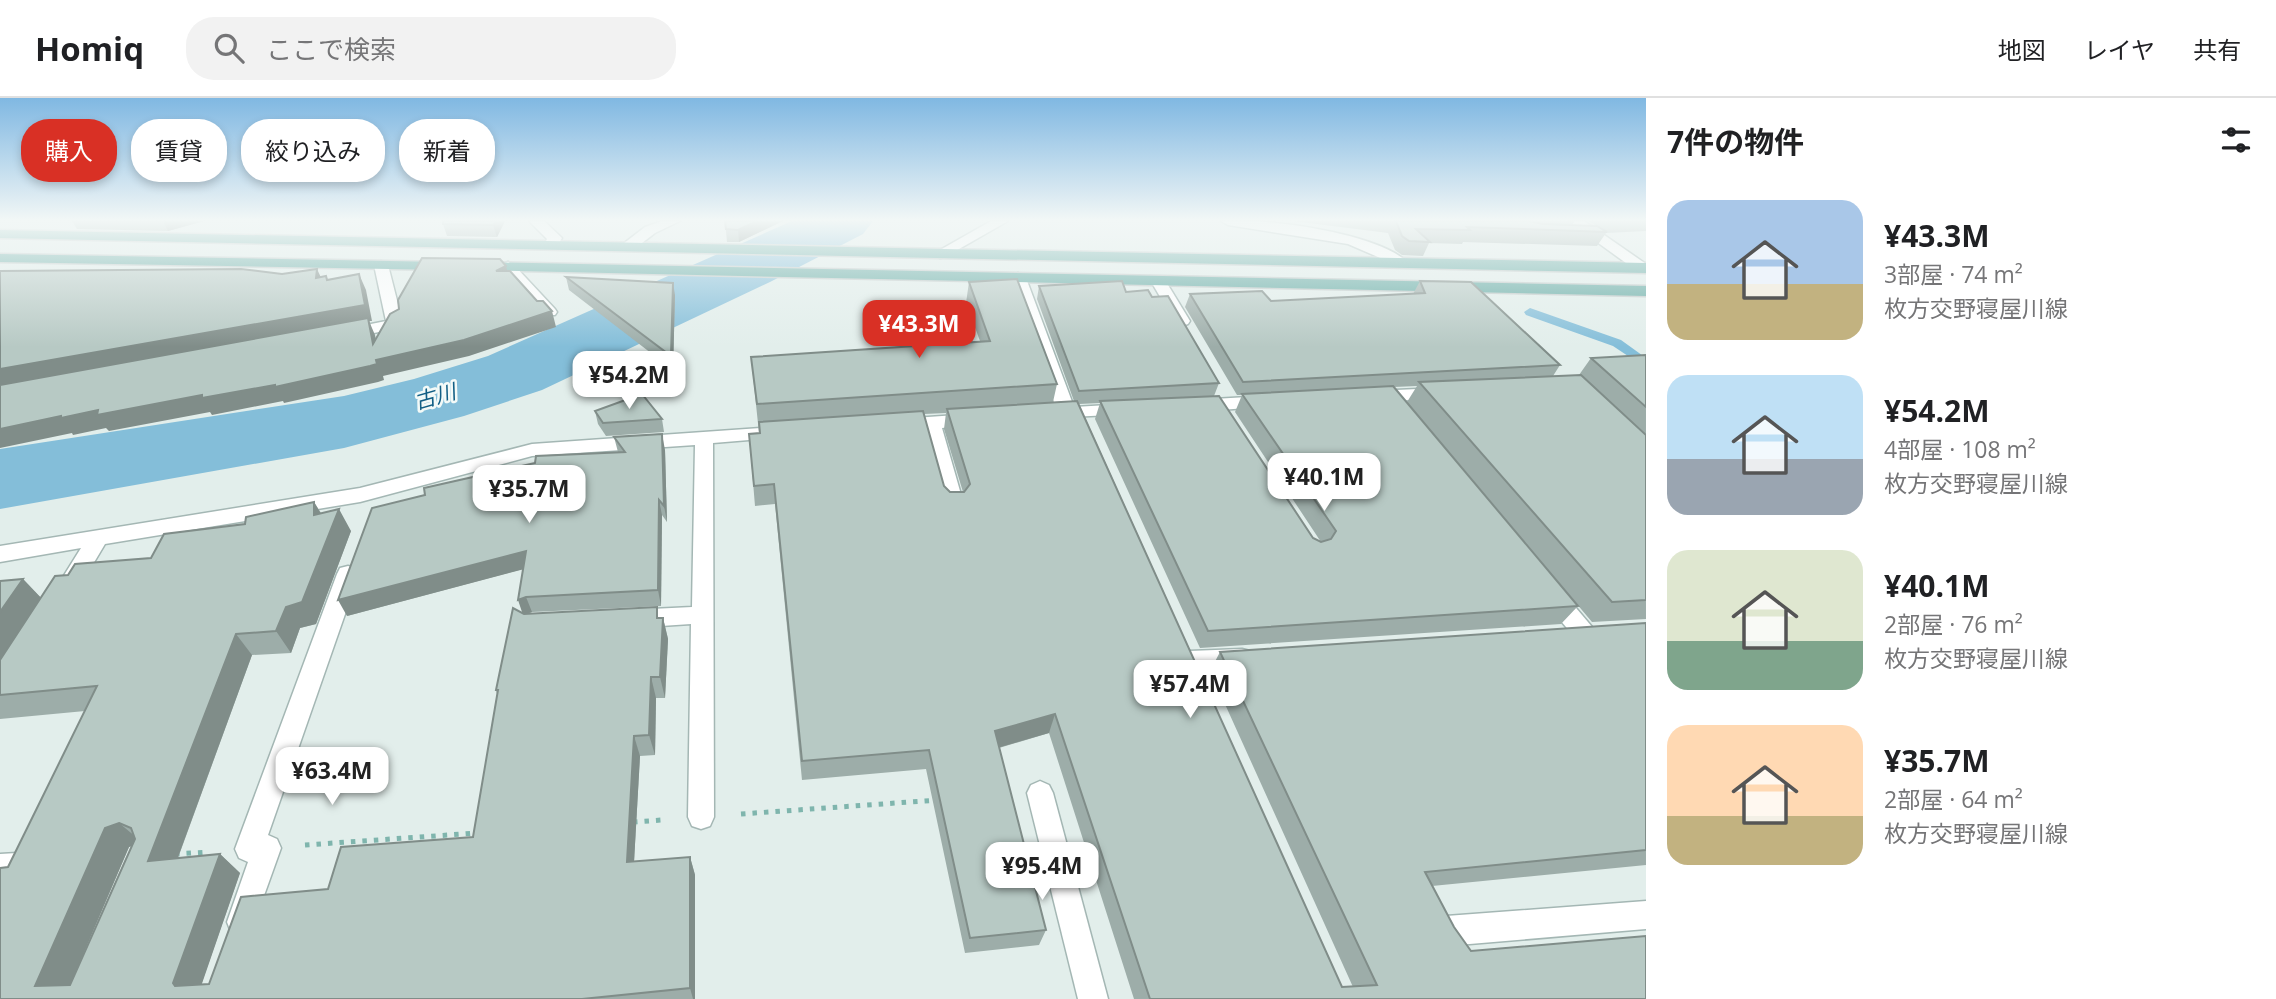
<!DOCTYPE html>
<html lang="ja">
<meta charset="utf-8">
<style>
body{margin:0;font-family:"Open Sans","Noto Sans JP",sans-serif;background:#f2f2f2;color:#202124;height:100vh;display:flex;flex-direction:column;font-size:26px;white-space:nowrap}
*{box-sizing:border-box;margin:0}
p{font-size:23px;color:#757577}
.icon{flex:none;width:38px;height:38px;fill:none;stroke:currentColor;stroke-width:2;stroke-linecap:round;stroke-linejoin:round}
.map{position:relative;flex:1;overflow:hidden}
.side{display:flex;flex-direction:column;background:#fff;width:630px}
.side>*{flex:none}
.banner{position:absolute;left:21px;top:21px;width:665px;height:63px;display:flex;gap:14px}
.price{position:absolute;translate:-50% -60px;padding:0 16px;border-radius:14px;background:#fff;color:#222;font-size:23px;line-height:46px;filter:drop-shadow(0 2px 4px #0008)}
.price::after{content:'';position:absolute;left:50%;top:42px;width:21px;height:16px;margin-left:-10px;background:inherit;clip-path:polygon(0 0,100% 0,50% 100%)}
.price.on{background:#d93025;color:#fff}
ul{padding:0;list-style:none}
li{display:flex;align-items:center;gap:21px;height:175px;padding:0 21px}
li span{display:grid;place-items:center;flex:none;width:196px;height:140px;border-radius:21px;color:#555}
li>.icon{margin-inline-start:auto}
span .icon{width:84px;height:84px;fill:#fffc;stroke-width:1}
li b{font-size:30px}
h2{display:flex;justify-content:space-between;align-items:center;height:84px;padding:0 21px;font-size:30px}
.pill{padding:0 24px;border-radius:28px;background:#fff;box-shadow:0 4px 10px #0003;font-size:24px;line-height:63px}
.pill.on{background:#d93025;color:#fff}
header{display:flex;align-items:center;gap:42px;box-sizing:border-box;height:98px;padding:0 35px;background:#fff;border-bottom:2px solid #e0e0e0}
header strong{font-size:33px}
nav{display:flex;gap:38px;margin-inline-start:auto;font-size:24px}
.search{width:490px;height:63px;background:#f2f2f2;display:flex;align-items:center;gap:18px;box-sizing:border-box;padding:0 24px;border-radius:28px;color:#757577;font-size:26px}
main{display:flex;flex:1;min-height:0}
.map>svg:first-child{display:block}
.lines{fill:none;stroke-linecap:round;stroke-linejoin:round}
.stream{fill:#84bed9;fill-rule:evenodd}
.river{fill:#84bed9;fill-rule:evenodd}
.minor-casing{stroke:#a4b7b4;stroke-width:3}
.major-casing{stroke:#c1cac9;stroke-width:3}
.path{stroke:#7fb5ad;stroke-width:5;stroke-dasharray:4.5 7;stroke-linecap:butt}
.minor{fill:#fff;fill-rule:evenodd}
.major{fill:#62a9a2;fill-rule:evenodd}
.wall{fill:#9dada9;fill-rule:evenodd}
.shaded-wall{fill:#808d89}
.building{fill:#b7c9c4;stroke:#808d89;stroke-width:2;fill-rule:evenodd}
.labels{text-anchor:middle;stroke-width:5;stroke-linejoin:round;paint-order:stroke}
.water-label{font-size:21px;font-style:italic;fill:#125f85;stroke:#f3faf8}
</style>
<header>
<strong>Homiq</strong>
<div class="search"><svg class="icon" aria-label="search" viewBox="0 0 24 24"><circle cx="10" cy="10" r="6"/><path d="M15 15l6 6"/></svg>ここで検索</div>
<nav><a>地図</a><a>レイヤ</a><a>共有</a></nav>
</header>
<main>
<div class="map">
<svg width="1646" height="901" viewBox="0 0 1646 901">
<rect width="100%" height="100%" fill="#e2eeeb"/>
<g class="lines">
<!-- stream -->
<polygon class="stream" points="1530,210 1621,242 1646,260 1646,270 1613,248 1526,217 1524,214"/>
<!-- river -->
<polygon class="river" points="792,123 873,123 863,136 770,184 542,292 464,318 344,350 0,411 0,351 344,298 414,281 488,258"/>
<defs>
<g id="minor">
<polygon points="529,123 544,123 562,140 556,150 546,150 544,147 547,141"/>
<polygon points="662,123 680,123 655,135 633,152 623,152 621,149 623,146 645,129"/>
<polygon points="991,123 1008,123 945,159 940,160 933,156"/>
<path d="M1221 123C1261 119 1380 135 1408 165L1401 169 1348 146 1228 127Z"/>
<polygon points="1568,123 1584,123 1646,166 1646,174 1637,173"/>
<polygon points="381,163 388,167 403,226 395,231 347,240 341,238 339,235 341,232 386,223 374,167"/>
<polygon points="508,164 513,166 555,211 557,214 555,217 543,217 503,172 500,169 503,166"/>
<polygon points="1018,175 1026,180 1074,309 1125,306 1134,312 1131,316 1050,320 1047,316 1050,312 1056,310 1010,180"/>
<polygon points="1160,180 1165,182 1190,223 1188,226 1182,228 1176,226 1152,185"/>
<polygon points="1439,290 1445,291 1448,295 1445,299 1374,305 1365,299 1374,293"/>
<polygon points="1265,298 1274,304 1271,308 1196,314 1187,308 1196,302"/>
<polygon points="971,316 980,322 977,326 942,330 964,407 961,412 947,412 944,407 923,331 899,333 890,327 899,321"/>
<polygon points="776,329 785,335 783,339 713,345 714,719 710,728 701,731 692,728 688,719 691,526 631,530 623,527 620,521 623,515 631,512 692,509 695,347 532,358 360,404 105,446 77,493 69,495 61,493 58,487 81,450 0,464 0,448 360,390 532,346"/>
<polygon points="348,468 356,470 359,476 268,737 277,741 281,750 251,834 241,838 231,834 227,824 248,764 239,760 235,751 337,476 340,470"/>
<polygon points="1552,489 1560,491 1593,530 1596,536 1593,542 1585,545 1577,542 1544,503 1541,497 1544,491"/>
<polygon points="1242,551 1250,553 1254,560 1250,567 1242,569 1189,573 1181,570 1177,563 1181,556 1189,553"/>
<polygon points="1040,683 1049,687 1053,695 1108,901 1078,901 1027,695 1031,687"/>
<polygon points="17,755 27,759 31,768 27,777 0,782 0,756"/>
<polygon points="1646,803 1646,831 1446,848 1436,843 1431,833 1436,823 1446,818"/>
</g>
<g id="major">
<polygon points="0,132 1646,165 1646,175 0,140"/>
<polygon points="0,156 444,164 451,168 444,172 0,164"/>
<polygon points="479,164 1646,188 1646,198 474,172 471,169 474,166"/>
</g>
</defs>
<!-- minor casing -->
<use href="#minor" class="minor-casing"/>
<!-- major casing -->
<use href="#major" class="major-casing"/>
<!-- path -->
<g class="path">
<polyline points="741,716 938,702"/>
<polyline points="633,724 662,722"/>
<polyline points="305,747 477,735"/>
<polyline points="175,756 209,754"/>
</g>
<!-- minor -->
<use href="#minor" class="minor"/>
<!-- major -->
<use href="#major" class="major"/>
</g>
<!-- wall -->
<g class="wall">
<polygon points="72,123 204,123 168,133 77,131"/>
<polygon points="505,123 497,139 447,138 443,126"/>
<polygon points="725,123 783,123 739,144 727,144"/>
<polygon points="1293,123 1575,123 1572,127 1595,127 1588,123 1646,123 1646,133 1606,135 1597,148 1463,144 1462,146 1429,145 1423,158 1402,157 1395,152 1388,135"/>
<polygon points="566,179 675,197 673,272 569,192"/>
<path d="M1420 183 1560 267 1553 278 1579 277 1591 260 1646 257V521L1592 524 1407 304 1417 288 1394 289 1578 508 1561 526 1200 550 1095 321 1100 305 1079 306 1342 889H1353L1210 573 1220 554 1646 525V767L1432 788 1454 829 1471 853 1646 901H1134L1049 635 999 650 1046 832 1039 847 965 855 926 671 802 682 775 406 755 408 749 336 759 335 751 259 980 243 966 205 969 184 1057 286 1053 304 1074 303 1037 201 1039 188 1126 194 1219 285 1214 298 1313 440 1321 444 1235 314 1242 297H1237L1185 209 1190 196 1271 203 1334 201 1413 196ZM946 315 944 331 963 394H950L944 388 924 316Z"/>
<polygon points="595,313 662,321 664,334 606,338 598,326"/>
<path d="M614 339 665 352 667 424 662 417 661 508 532 514 528 516 663 520 668 541 665 600H656L655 657 640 658 634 764 690 759 695 777V901H0L8 769 85 613 0 621V483L23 481 41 500 68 477 151 460 314 404 321 415 351 433 316 526 300 530 291 555 252 557 178 760 220 756 240 775 201 887 209 886 328 791 473 739 497 596 496 592 523 515V471L347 518 618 354ZM132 748 78 868 129 749Z"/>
</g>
<!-- shaded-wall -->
<g class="shaded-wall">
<polygon points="163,123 204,123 168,133"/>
<polygon points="496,123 505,123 497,139 493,127"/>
<polygon points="757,123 783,123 739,144 738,132"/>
<polygon points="506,168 510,184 496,173"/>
<polygon points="317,171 324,186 316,180"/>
<polygon points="359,176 366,192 372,223 369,223 375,237 380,261 552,213 556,229 469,258 383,278 384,282 378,284 284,305 283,303 212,317 210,314 109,333 106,330 73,337 72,335 0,350 0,331 373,246 0,290 0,271"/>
<polygon points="673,185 675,197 673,272 671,258"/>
<polygon points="662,336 665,352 667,424 664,408"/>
<polygon points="659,402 662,417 661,508 658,492"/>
<polygon points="314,404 327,426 314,417"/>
<polygon points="339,411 351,433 316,526 300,530 291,555 276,533 286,509"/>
<polygon points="526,453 532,469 347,518 338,502"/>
<polygon points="23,481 44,503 0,570 0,514"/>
<polygon points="526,499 532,514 523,517 518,502"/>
<polygon points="663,520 668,541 665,600 660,579"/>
<polygon points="236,536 252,557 170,781 148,763"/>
<polygon points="651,579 656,600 655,657 649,637"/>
<polygon points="1055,616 1049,635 990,652 995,633"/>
<polygon points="634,638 640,658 633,782 627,764"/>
<polygon points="119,725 142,744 129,749 64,901 35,888 105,730"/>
<polygon points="220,756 240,775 197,900 175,888 173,885"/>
<polygon points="690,759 695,777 695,901 693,901 690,890"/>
</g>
<!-- building -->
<g class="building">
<polygon points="443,123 496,123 493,127 443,126"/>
<polygon points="725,123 757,123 738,132 726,131"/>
<polygon points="1396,123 1528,123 1544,126 1597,128 1607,134 1467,129 1470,132 1416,131 1430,144 1409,143 1402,138"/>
<polygon points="422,160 500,161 506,168 496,173 510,173 537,203 543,203 552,213 464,242 376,262 377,266 370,268 275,289 275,287 202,300 202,297 97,317 98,312 61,320 61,318 0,331 0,287 368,220 373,246 390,216 399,211 398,202"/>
<polygon points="241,171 282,176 317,171 316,180 326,178 327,182 359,176 365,207 0,271 0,173"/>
<polygon points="566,179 673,185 671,258"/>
<polygon points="1017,181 1057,286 757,306 751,259 990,243 969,184"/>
<polygon points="1122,183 1126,194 1148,192 1152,199 1168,198 1219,285 1079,293 1039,188"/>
<polygon points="1420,183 1471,184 1560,267 1243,284 1190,196 1262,193 1271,203 1425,195"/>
<polygon points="1646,257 1646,309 1591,260"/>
<polygon points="1581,277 1646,337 1646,502 1612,504 1419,284"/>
<polygon points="1393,288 1578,508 1208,533 1100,303 1219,298 1313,440 1321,444 1331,441 1336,433 1242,296"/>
<polygon points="642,296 662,321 603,325 595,313"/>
<polygon points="1077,303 1342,889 1377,887 1220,554 1646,525 1646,752 1425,774 1454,829 1471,853 1646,838 1646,901 1150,901 1055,616 995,633 1046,832 970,840 929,652 802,663 774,386 754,388 749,336 760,335 759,324 923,313 944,388 950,394 964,394 970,386 947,311"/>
<polygon points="662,336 664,408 659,402 658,492 526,499 518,502 526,453 338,502 372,410 425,397 424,390 535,365 536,358 625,354 614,339"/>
<path d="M314 404V417L339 411 302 504 286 509 276 533 236 536 148 763 220 756 173 885 175 888 209 886 241 799 328 791 341 749 473 739 498 592H496L513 510 524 516 657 509V520H663L660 579H651L649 637 634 638 627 764 690 759V890L582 901H0V770L8 769 97 588 0 597V562L55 478 68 477 75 466 151 460 164 436 245 426 246 419ZM119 725 131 730 135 741 70 887 35 888 105 730Z"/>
<polygon points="23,481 0,514 0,483"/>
</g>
<!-- sky -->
<linearGradient id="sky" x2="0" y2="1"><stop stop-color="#80b8e2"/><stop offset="0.49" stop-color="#f2f7f6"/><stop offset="1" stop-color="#f2f7f6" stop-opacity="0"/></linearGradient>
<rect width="1646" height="249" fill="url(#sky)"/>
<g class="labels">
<!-- water labels -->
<g class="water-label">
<text transform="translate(435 299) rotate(-16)" y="7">古川</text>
</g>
</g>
</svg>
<b class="price on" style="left:919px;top:262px">¥43.3M</b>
<b class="price" style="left:629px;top:313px">¥54.2M</b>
<b class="price" style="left:1324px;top:415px">¥40.1M</b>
<b class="price" style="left:529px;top:427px">¥35.7M</b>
<b class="price" style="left:1190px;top:622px">¥57.4M</b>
<b class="price" style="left:332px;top:709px">¥63.4M</b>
<b class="price" style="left:1042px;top:804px">¥95.4M</b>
<div class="banner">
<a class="pill on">購入</a>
<a class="pill">賃貸</a>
<a class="pill">絞り込み</a>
<a class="pill">新着</a>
</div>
</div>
<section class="side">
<h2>7件の物件<svg class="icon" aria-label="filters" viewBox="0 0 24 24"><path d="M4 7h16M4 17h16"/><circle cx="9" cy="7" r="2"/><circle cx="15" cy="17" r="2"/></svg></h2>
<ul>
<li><span style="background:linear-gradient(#a9c7e8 60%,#c2b280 0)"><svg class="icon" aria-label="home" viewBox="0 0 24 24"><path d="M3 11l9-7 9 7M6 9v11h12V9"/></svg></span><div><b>¥43.3M</b><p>3部屋 · 74 m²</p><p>枚方交野寝屋川線</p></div></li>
<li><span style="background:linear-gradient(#bfe0f5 60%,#9aa5b1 0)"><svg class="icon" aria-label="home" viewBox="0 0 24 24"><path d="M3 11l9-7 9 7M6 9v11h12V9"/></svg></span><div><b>¥54.2M</b><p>4部屋 · 108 m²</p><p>枚方交野寝屋川線</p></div></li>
<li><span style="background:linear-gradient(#dfe7d0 65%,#7fa58c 0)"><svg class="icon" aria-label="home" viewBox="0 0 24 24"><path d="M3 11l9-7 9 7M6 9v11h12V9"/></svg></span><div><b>¥40.1M</b><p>2部屋 · 76 m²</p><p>枚方交野寝屋川線</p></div></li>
<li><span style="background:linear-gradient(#ffd9b3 65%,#c2b280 0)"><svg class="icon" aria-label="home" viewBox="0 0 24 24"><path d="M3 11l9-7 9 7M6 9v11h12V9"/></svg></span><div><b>¥35.7M</b><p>2部屋 · 64 m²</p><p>枚方交野寝屋川線</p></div></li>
</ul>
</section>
</main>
